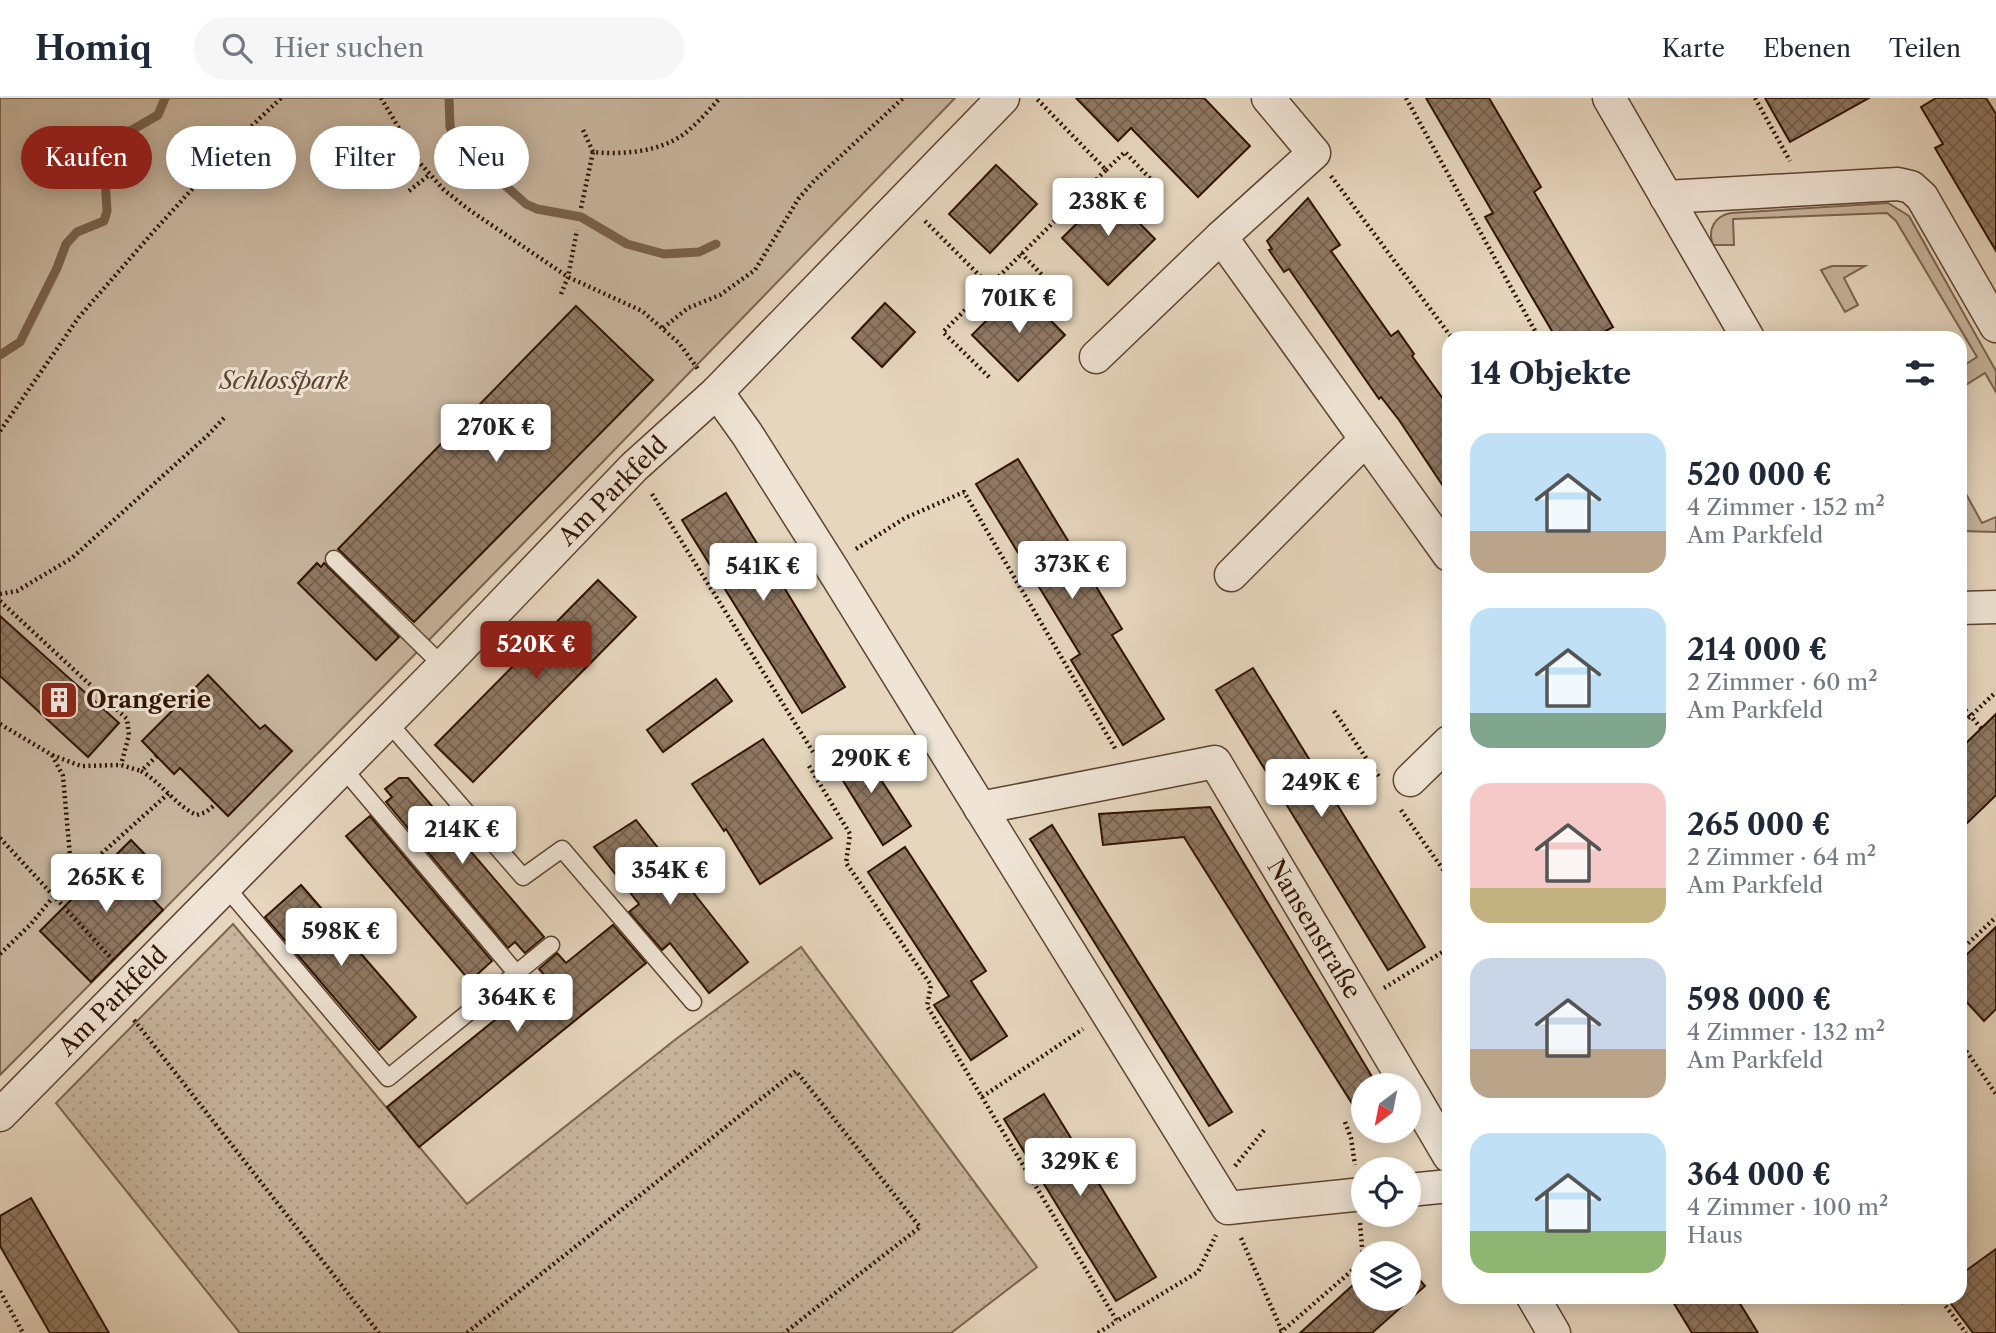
<!DOCTYPE html>
<html lang="de">
<meta charset="utf-8">
<style>
body{margin:0;font-family:"Libre Caslon Text",serif;background:#f6f6f7;color:#1f2937;height:100vh;display:flex;flex-direction:column;font-size:26px;white-space:nowrap}
*{box-sizing:border-box;margin:0}
p{font-size:23px;color:#747a83}
.icon{flex:none;width:38px;height:38px;fill:none;stroke:currentColor;stroke-width:2;stroke-linecap:round;stroke-linejoin:round}
.map{position:relative;flex:1;overflow:hidden}
.sheet{position:absolute;left:1442px;top:233px;width:525px;height:973px;display:flex;flex-direction:column;background:#fff;border-radius:21px;box-shadow:0 4px 18px #0003}
.sheet>*{flex:none}
.guide{position:absolute;left:21px;top:28px;width:665px;height:63px;display:flex;gap:14px}
.needle{width:46px;rotate:212deg}
.controls{position:absolute;left:1351px;top:975px;display:grid;gap:14px}
.controls a{display:grid;place-items:center;width:70px;height:70px;border-radius:50%;background:#fff;box-shadow:0 4px 18px #0003;font-size:35px}
.price{position:absolute;translate:-50% -60px;padding:0 16px;border-radius:7px;background:#fff;color:#222;font-size:23px;line-height:46px;filter:drop-shadow(0 2px 4px #0008)}
.price::after{content:'';position:absolute;left:50%;top:42px;width:21px;height:16px;margin-left:-10px;background:inherit;clip-path:polygon(0 0,100% 0,50% 100%)}
.price.selected{background:#8f2418;color:#fff}
ul{padding:0;list-style:none}
li{display:flex;align-items:center;gap:21px;height:175px;padding:0 28px}
li span{display:grid;place-items:center;flex:none;width:196px;height:140px;border-radius:21px;color:#555}
li>.icon{margin-inline-start:auto}
span .icon{width:84px;height:84px;fill:#fffc;stroke-width:1}
li b{font-size:30px}
h2{display:flex;justify-content:space-between;align-items:center;height:84px;padding:0 28px;font-size:30px}
.pill{padding:0 24px;border-radius:32px;background:#fff;box-shadow:0 4px 18px #0003;font-size:24px;line-height:63px}
.pill.selected{background:#8f2418;color:#fff}
header{display:flex;align-items:center;gap:42px;box-sizing:border-box;height:98px;padding:0 35px;background:#fff;border-bottom:2px solid #e0e1e3}
header strong{font-size:33px}
nav{display:flex;gap:38px;margin-inline-start:auto;font-size:24px}
.search{width:490px;height:63px;background:#f6f6f7;display:flex;align-items:center;gap:18px;box-sizing:border-box;padding:0 24px;border-radius:38px;color:#747a83;font-size:26px}
.map>svg:first-child{display:block}
.green{fill:#c7b59e;stroke:#7c644f;stroke-width:2}
.garden{fill:url(#garden-dots);stroke:#7c644f;stroke-width:2}
.lines{fill:none;stroke-linecap:round;stroke-linejoin:round}
.stream{stroke:#78604b;stroke-width:9}
.building{fill:url(#building-cross-hatch);stroke:#301300;stroke-width:2}
.lane-casing{stroke:#5e4430;stroke-width:19}
.street-casing{stroke:#5e4430;stroke-width:35}
.path{stroke:#301300;stroke-width:4.5;stroke-dasharray:2 3.5;stroke-linecap:butt}
.lane{stroke:#efe4d5;stroke-width:16}
.street{stroke:#efe4d5;stroke-width:32}
.labels{text-anchor:middle;stroke-width:6;stroke-linejoin:round;paint-order:stroke}
.park-label{font-size:24px;font-style:italic;fill:#5d442f;stroke:#efe4d5}
.street-label{font-size:24px;fill:#301300;stroke:#efe4d5}
.poi-label{font-size:24px;font-weight:bold;fill:#301300;stroke:#efe4d5;text-anchor:start}
</style>
<header>
<strong>Homiq</strong>
<div class="search"><svg class="icon" aria-label="search" viewBox="0 0 24 24"><circle cx="10" cy="10" r="6"/><path d="M15 15l6 6"/></svg>Hier suchen</div>
<nav><a>Karte</a><a>Ebenen</a><a>Teilen</a></nav>
</header>
<div class="map">
<svg width="1996" height="1235" viewBox="0 0 1996 1235">
<defs>
<pattern id="garden-dots" width="8" height="8" patternUnits="userSpaceOnUse" patternTransform="scale(1.75)"><rect width="8" height="8" fill="#c7b59e"/><path d="M2 2h.1M6 6h.1" fill="none" stroke="#ab9b86" stroke-width="1.8" stroke-linecap="round"/></pattern>
<pattern id="building-cross-hatch" width="8" height="8" patternUnits="userSpaceOnUse" patternTransform="scale(1.75)"><rect width="8" height="8" fill="#8f7863"/><path d="M0 0l8 8M0 8l8-8" fill="none" stroke="#75614f"/></pattern>
</defs>
<rect width="100%" height="100%" fill="#e6d6be"/>
<filter id="stains"><feTurbulence type="fractalNoise" baseFrequency=".00286" numOctaves="4"/><feColorMatrix values="0 0 0 0 .2 0 0 0 0 .09 0 0 0 0 .02 0 0 0 .5 -.17"/></filter>
<radialGradient id="worn" r=".72"><stop offset=".6" stop-color="#630" stop-opacity="0"/><stop offset="1" stop-color="#630" stop-opacity=".3"/></radialGradient>
<!-- green -->
<g class="green">
<path d="M0 0H955C639 328 321 654 0 977Z"/>
<path d="M1888 105 1909 118 1996 273V294L1985 275 1964 288 1960 281V270L1977 259 1896 123 1887 115 1733 121 1734 147H1713C1707 131 1715 118 1731 115Z"/>
<polygon points="1832,168 1865,168 1844,180 1858,207 1845,214 1821,172"/>
<polygon points="1960,385 1982,425 1996,419 1996,434 1960,433 1960,420 1964,418 1960,410"/>
</g>
<!-- garden -->
<polygon class="garden" points="233,826 467,1106 676,941 801,849 1037,1169 951,1235 240,1235 56,1005"/>
<g class="lines">
<!-- stream -->
<g class="stream">
<polyline points="449,0 450,29 456,44 526,106 537,111 581,119 627,146 664,156 699,154 716,146"/>
<polyline points="0,257 20,244 57,170 66,146 77,134 104,123 107,113 105,79 115,47 125,36 158,17 165,0"/>
</g>
</g>
<!-- building -->
<g class="building">
<polygon points="1076,0 1204,0 1250,48 1198,99 1131,30 1118,43"/>
<polygon points="1426,0 1489,0 1541,89 1534,94 1613,229 1593,240 1556,240 1485,119 1493,115"/>
<polygon points="1765,0 1869,0 1790,44"/>
<polygon points="1936,0 1986,0 1996,16 1996,153 1935,50 1943,46 1921,9"/>
<polygon points="996,67 1037,106 990,155 949,116"/>
<polygon points="1109,94 1155,141 1108,187 1062,140"/>
<polygon points="1308,100 1340,147 1331,153 1391,238 1398,233 1414,256 1412,258 1449,309 1449,397 1399,322 1381,299 1379,301 1289,171 1284,174 1269,152 1272,151 1267,143"/>
<polygon points="1019,190 1065,237 1018,283 972,237"/>
<polygon points="885,205 915,234 882,269 852,240"/>
<polygon points="576,208 653,282 414,524 338,451"/>
<polygon points="1018,361 1122,531 1112,537 1164,621 1123,647 1071,562 1080,556 976,386"/>
<polygon points="726,395 845,589 802,615 682,422"/>
<polygon points="317,465 321,469 324,465 399,539 376,562 298,485"/>
<polygon points="598,482 636,519 473,684 435,647"/>
<polygon points="0,518 119,625 88,659 0,578"/>
<polygon points="1253,570 1425,849 1388,872 1216,592"/>
<polygon points="208,577 260,631 265,627 292,653 228,718 180,670 174,676 142,643"/>
<polygon points="716,581 732,603 663,654 647,632"/>
<polygon points="1996,616 1996,697 1960,732 1960,651"/>
<polygon points="763,641 832,740 760,786 726,731 724,733 692,686"/>
<polygon points="859,648 911,728 883,747 832,665"/>
<polygon points="399,680 408,680 544,839 525,855 515,844 508,850 386,704 392,699 385,691"/>
<polygon points="1210,709 1377,987 1363,987 1363,1023 1184,739 1103,747 1099,716"/>
<polygon points="370,718 492,863 470,883 346,738"/>
<polygon points="636,722 748,864 709,895 670,845 662,852 629,814 639,806 594,749"/>
<polygon points="1052,727 1232,1014 1209,1028 1030,741"/>
<polygon points="131,742 157,769 139,787 163,812 91,884 40,833"/>
<polygon points="905,749 986,873 971,883 1007,938 971,962 934,907 949,898 868,774"/>
<polygon points="301,787 416,919 379,952 265,819"/>
<polygon points="613,827 646,865 419,1049 387,1009 547,880 539,871 557,855 566,865"/>
<polygon points="1996,829 1996,911 1984,923 1960,897 1960,863"/>
<polygon points="1044,996 1156,1179 1116,1203 1004,1021"/>
<polygon points="31,1100 109,1235 50,1235 0,1148 0,1118"/>
<polygon points="1996,1151 1996,1235 1973,1235 1946,1199 1960,1199 1960,1177"/>
<polygon points="1409,1170 1425,1188 1372,1235 1300,1235 1363,1178 1363,1200 1409,1200"/>
<polygon points="1670,1199 1736,1199 1758,1235 1692,1235"/>
</g>
<g class="lines">
<defs>
<g id="lane">
<polyline points="334,461 443,568"/>
<polyline points="387,623 523,779 562,751 693,904"/>
<polyline points="342,669 517,876"/>
<polyline points="225,788 388,980 551,847"/>
</g>
<g id="street">
<polyline points="1268,0 1314,55 1221,139 1449,457"/>
<polyline points="1609,0 1748,240"/>
<polyline points="1666,99 1898,86 1911,89 1922,99 1996,228"/>
<polyline points="1096,259 1221,139"/>
<polyline points="717,294 747,336 830,467 1228,1110 1363,1096"/>
<polyline points="1231,477 1366,341"/>
<polyline points="1960,510 1996,509"/>
<polyline points="1410,682 1449,644"/>
<polyline points="980,710 1215,664 1407,987"/>
<polyline points="1409,990 1449,1058"/>
<polyline points="0,1017 443,568 634,369 717,294 1003,0"/>
<polyline points="1409,1092 1449,1088"/>
<polyline points="1533,1199 1554,1235"/>
</g>
</defs>
<!-- lane casing -->
<use href="#lane" class="lane-casing"/>
<!-- street casing -->
<use href="#street" class="street-casing"/>
<!-- path -->
<g class="path">
<polyline points="381,0 419,64 444,92 468,111 568,179 642,213 679,245 698,271"/>
<polyline points="1406,0 1539,240"/>
<polyline points="1755,0 1790,63"/>
<path d="M583 32 593 54C623 57 659 54 684 36 697 26 709 12 720 0"/>
<polyline points="1106,72 1125,54 1159,90"/>
<polyline points="1331,78 1452,240"/>
<polyline points="409,93 429,77"/>
<polyline points="581,110 593,54"/>
<polyline points="925,123 989,187"/>
<polyline points="1021,155 1064,200"/>
<polyline points="561,196 568,179 577,132"/>
<polyline points="663,230 688,210 720,197 755,172 799,100 814,83 903,0"/>
<polyline points="989,279 943,234 1106,72 1036,0"/>
<polyline points="0,333 79,219 154,133 234,45 281,0"/>
<polyline points="652,396 813,654"/>
<polyline points="856,451 905,420 964,394 1116,652"/>
<polyline points="0,496 17,493 72,460 208,337 224,320"/>
<polyline points="0,503 127,621 129,637 121,667"/>
<polyline points="1962,608 1981,630"/>
<polyline points="1334,613 1379,679"/>
<polyline points="0,626 52,657 63,678 72,781"/>
<polyline points="1960,628 1996,594"/>
<polyline points="52,657 81,668 121,667 141,673"/>
<path d="M157 658 141 673C162 685 177 709 197 717L206 714 216 706"/>
<polyline points="809,668 850,736 846,765 931,887 927,908 1117,1223 1198,1174 1216,1137"/>
<polyline points="1401,712 1449,780"/>
<polyline points="0,740 113,862"/>
<polyline points="1960,853 1996,819"/>
<polyline points="0,856 31,826 53,799 169,695"/>
<polyline points="1384,890 1449,850"/>
<polyline points="134,922 379,1235"/>
<polyline points="1960,944 1996,996"/>
<polyline points="982,999 1083,931"/>
<polyline points="1345,1024 1351,1040 1355,1067"/>
<polyline points="1235,1068 1265,1031"/>
<polyline points="1360,1125 1363,1161"/>
<polyline points="1241,1140 1282,1233"/>
<polyline points="0,1193 23,1235"/>
<polyline points="1899,1199 1902,1204 1909,1199"/>
<polyline points="1939,1199 1966,1235"/>
<polyline points="467,1235 796,973 920,1129 784,1235"/>
<polyline points="1098,1235 1117,1223"/>
<polyline points="1280,1235 1363,1163"/>
</g>
<!-- lane -->
<use href="#lane" class="lane"/>
<!-- street -->
<use href="#street" class="street"/>
</g>
<!-- icons -->
<defs>
<symbol id="building-square" viewBox="-11 -11 22 22"><rect x="-9" y="-9" width="18" height="18" rx="4" fill="#8f2418" stroke="#efe4d5"/><path d="M-4-6H4V6H1V3H-1V6H-4ZM-2.5-4.3h1.7v1.8h-1.7ZM.8-4.3h1.7v1.8H.8ZM-2.5-1h1.7V.8h-1.7ZM.8-1h1.7V.8H.8Z" fill="#fff"/></symbol>
</defs>
<g fill-rule="evenodd">
<use href="#building-square" x="37" y="580" width="44" height="44"/>
</g>
<g class="labels">
<!-- park labels -->
<g class="park-label">
<text x="284" y="291">Schlosspark</text>
</g>
<!-- street labels -->
<g class="street-label">
<text transform="translate(613 393) rotate(-45)" y="8">Am Parkfeld</text>
<text transform="translate(1314 831) rotate(59)" y="8">Nansenstraße</text>
<text transform="translate(113 903) rotate(-45)" y="8">Am Parkfeld</text>
</g>
<!-- poi labels -->
<g class="poi-label">
<text x="86" y="610">Orangerie</text>
</g>
</g>
<rect width="100%" height="100%" filter="url(#stains)"/>
<rect width="100%" height="100%" fill="url(#worn)"/>
</svg>
<div class="controls">
<a><svg class="needle" viewBox="-14 -14 28 28"><path d="M0-13l5 13h-10z" fill="#e53935"/><path d="M0 13l5-13h-10z" fill="#747a83"/></svg></a>
<a><svg class="icon" aria-label="locate" viewBox="0 0 24 24"><circle cx="12" cy="12" r="6"/><path d="M12 2v4M12 18v4M2 12h4M18 12h4"/></svg></a>
<a><svg class="icon" aria-label="layers" viewBox="0 0 24 24"><path d="M12 4l9 5-9 5-9-5zM3 14l9 5 9-5"/></svg></a>
</div>
<b class="price" style="left:1108px;top:140px">238K €</b>
<b class="price" style="left:1019px;top:237px">701K €</b>
<b class="price" style="left:496px;top:366px">270K €</b>
<b class="price" style="left:1072px;top:503px">373K €</b>
<b class="price" style="left:763px;top:505px">541K €</b>
<b class="price selected" style="left:536px;top:583px">520K €</b>
<b class="price" style="left:871px;top:697px">290K €</b>
<b class="price" style="left:1321px;top:721px">249K €</b>
<b class="price" style="left:462px;top:768px">214K €</b>
<b class="price" style="left:670px;top:809px">354K €</b>
<b class="price" style="left:106px;top:816px">265K €</b>
<b class="price" style="left:341px;top:870px">598K €</b>
<b class="price" style="left:517px;top:936px">364K €</b>
<b class="price" style="left:1080px;top:1100px">329K €</b>
<div class="guide">
<a class="pill selected">Kaufen</a>
<a class="pill">Mieten</a>
<a class="pill">Filter</a>
<a class="pill">Neu</a>
</div>
<section class="sheet">
<h2>14 Objekte<svg class="icon" aria-label="filters" viewBox="0 0 24 24"><path d="M4 7h16M4 17h16"/><circle cx="9" cy="7" r="2"/><circle cx="15" cy="17" r="2"/></svg></h2>
<ul>
<li><span style="background:linear-gradient(#bfe0f5 70%,#b9a48a 0)"><svg class="icon" aria-label="home" viewBox="0 0 24 24"><path d="M3 11l9-7 9 7M6 9v11h12V9"/></svg></span><div><b>520 000 €</b><p>4 Zimmer · 152 m²</p><p>Am Parkfeld</p></div></li>
<li><span style="background:linear-gradient(#bfe0f5 75%,#7fa58c 0)"><svg class="icon" aria-label="home" viewBox="0 0 24 24"><path d="M3 11l9-7 9 7M6 9v11h12V9"/></svg></span><div><b>214 000 €</b><p>2 Zimmer · 60 m²</p><p>Am Parkfeld</p></div></li>
<li><span style="background:linear-gradient(#f6c9c9 75%,#c2b280 0)"><svg class="icon" aria-label="home" viewBox="0 0 24 24"><path d="M3 11l9-7 9 7M6 9v11h12V9"/></svg></span><div><b>265 000 €</b><p>2 Zimmer · 64 m²</p><p>Am Parkfeld</p></div></li>
<li><span style="background:linear-gradient(#c9d6e8 65%,#b9a48a 0)"><svg class="icon" aria-label="home" viewBox="0 0 24 24"><path d="M3 11l9-7 9 7M6 9v11h12V9"/></svg></span><div><b>598 000 €</b><p>4 Zimmer · 132 m²</p><p>Am Parkfeld</p></div></li>
<li><span style="background:linear-gradient(#bfe0f5 70%,#8fb573 0)"><svg class="icon" aria-label="home" viewBox="0 0 24 24"><path d="M3 11l9-7 9 7M6 9v11h12V9"/></svg></span><div><b>364 000 €</b><p>4 Zimmer · 100 m²</p><p>Haus</p></div></li>
</ul>
</section>
</div>
